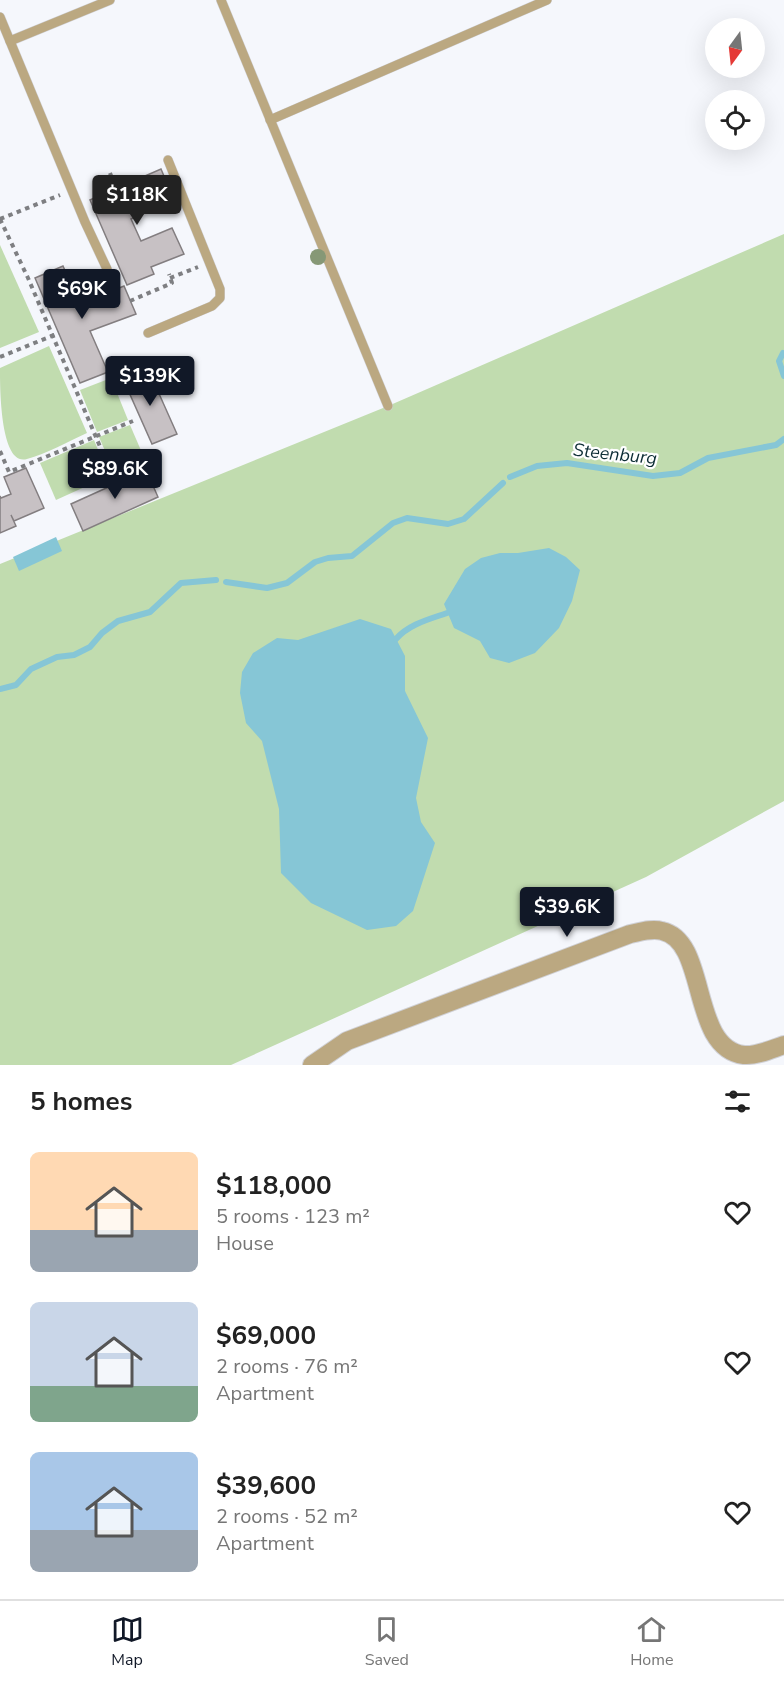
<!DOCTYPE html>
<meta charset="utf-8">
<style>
body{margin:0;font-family:"Nunito Sans",sans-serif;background:#f6f6f6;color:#222;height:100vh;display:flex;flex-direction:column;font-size:22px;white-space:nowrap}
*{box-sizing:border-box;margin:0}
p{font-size:20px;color:#767676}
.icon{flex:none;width:33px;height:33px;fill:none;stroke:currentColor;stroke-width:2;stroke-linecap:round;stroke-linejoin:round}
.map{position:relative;height:1065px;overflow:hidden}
.panel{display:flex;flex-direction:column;background:#fff;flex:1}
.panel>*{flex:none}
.needle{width:39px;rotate:195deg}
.controls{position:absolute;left:705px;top:18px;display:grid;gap:12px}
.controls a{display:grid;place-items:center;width:60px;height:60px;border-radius:50%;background:#fff;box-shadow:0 6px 24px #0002;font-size:30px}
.price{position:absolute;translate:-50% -51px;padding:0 14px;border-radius:6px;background:#111827;color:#fff;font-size:20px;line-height:39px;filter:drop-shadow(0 2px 3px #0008)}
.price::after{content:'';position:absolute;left:50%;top:36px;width:18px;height:14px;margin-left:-9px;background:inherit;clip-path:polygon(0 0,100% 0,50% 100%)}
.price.current{background:#222;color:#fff}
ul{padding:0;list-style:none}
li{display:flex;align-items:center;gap:18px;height:150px;padding:0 30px}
li span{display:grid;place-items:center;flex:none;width:168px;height:120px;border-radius:9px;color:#555}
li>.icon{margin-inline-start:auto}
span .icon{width:72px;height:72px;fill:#fffc;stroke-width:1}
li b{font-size:26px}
h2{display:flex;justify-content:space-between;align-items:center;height:72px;padding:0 30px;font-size:26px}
.menu{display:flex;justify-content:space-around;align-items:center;height:84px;border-top:2px solid #e0e0e0;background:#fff;font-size:16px;color:#767676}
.menu a{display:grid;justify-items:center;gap:3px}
.menu .current{color:#111827}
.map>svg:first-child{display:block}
.green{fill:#c1dcaf}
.water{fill:#86c6d6}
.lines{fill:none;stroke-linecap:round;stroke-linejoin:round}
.stream{stroke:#86c6d6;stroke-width:6}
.building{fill:#c7c1c4;stroke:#837e80;stroke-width:1.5}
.service-casing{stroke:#d0d1d6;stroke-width:10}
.minor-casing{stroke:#d0d1d6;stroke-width:20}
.path{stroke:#7e7f82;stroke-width:4;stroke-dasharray:4.5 4.5;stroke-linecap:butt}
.service{stroke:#bba881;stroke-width:9}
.minor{stroke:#bba881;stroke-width:18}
.tree{fill:#869876}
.labels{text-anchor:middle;stroke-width:4.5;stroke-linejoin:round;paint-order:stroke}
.water-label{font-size:18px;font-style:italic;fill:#0e2e36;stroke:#fff}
</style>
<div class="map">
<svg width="784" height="1065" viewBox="0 0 784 1065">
<rect width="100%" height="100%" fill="#f5f7fc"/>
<!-- green -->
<g class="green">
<polygon points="784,234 784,801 646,877 231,1065 0,1065 0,564 388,406"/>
<polygon points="0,245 39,332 0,348"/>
<path d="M49 346 87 433C69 441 46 454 27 459 0 467 0 387 0 368Z"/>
<polygon points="111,378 128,420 97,432 80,390"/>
<polygon points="130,425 146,462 115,474 99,437"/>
<polygon points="94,440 109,476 56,500 40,463"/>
</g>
<!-- water -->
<g class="water">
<polygon points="56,537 62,551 19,571 13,557"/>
<polygon points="549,548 566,557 580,570 572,601 559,628 535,653 509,663 490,658 480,641 454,628 444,604 465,569 481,558 500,553 518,553"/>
<polygon points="360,619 391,629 405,656 405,691 428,738 416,798 421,822 435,843 413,911 396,926 367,930 311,903 281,873 279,809 262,741 246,723 240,693 242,672 253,653 277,638 298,640"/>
</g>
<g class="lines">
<!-- stream -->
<g class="stream">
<polyline points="783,353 779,361 784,376"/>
<polyline points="510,477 537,466 567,463 653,476 680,473 708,458 776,445 784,439"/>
<polyline points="226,582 267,588 287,583 315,562 328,558 352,556 393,523 407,518 448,524 464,519 503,483"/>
<path d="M396 639C409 624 430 619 447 613"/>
<polyline points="0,689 16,685 31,669 57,657 74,655 90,647 102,633 118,621 150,612 181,583 216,580"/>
</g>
</g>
<!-- building -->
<g class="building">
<polygon points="161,169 174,200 131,219 141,241 172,228 184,254 151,267 154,274 127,285 90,200"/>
<polygon points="63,266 81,307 90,303 89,300 124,286 136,314 90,331 108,372 80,383 35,278"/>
<polygon points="148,369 177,434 152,444 124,381"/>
<polygon points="26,468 44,508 14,521 11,515 16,526 0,533 0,496 1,498 11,494 4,477"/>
<polygon points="146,470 158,497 83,531 71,504"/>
</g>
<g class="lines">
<defs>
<g id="service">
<polyline points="221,0 388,406"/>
<polyline points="0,17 85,222 107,269"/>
<polyline points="10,41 110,0"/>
<polyline points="270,120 547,0"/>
<polyline points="148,333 212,306 220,298 220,289 168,160"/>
</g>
<path id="minor" d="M312 1065 347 1041 630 934C640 932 652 928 662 931 709 941 689 1048 744 1055 757 1056 772 1049 784 1045"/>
</defs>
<!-- service casing -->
<use href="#service" class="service-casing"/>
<!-- minor casing -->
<use href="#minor" class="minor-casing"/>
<!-- path -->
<g class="path">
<polyline points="110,173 116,189"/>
<polyline points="0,219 28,278 116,484"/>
<polyline points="0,219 60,195"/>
<polyline points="170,278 198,267"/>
<polyline points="130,301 172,283 169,274"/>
<polyline points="0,357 59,333"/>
<polyline points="0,451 9,472 133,421"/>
</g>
<!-- service -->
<use href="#service" class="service"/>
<!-- minor -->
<use href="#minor" class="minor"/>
</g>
<!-- trees -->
<circle class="tree" cx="318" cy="257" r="8"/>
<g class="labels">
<!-- water labels -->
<g class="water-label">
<text transform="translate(615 454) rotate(6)" y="6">Steenburg</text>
</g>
</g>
</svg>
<div class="controls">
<a><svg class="needle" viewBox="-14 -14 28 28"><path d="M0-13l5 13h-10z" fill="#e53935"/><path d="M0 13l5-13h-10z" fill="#767676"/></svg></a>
<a><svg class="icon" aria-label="locate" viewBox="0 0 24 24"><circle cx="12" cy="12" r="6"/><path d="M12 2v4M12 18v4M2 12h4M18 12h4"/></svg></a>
</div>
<b class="price current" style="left:137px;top:226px">$118K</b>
<b class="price" style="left:82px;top:320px">$69K</b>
<b class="price" style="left:150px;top:407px">$139K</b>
<b class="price" style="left:115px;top:500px">$89.6K</b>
<b class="price" style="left:567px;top:938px">$39.6K</b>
</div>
<section class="panel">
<h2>5 homes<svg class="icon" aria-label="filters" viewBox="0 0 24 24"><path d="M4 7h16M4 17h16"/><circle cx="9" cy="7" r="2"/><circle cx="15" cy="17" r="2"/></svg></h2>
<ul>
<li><span style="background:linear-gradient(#ffd9b3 65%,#9aa5b1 0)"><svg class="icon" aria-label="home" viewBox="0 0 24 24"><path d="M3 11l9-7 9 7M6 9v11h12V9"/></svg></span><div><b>$118,000</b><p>5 rooms · 123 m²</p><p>House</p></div><svg class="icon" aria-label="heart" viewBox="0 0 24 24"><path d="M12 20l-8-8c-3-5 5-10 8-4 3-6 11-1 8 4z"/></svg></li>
<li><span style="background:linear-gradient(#c9d6e8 70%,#7fa58c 0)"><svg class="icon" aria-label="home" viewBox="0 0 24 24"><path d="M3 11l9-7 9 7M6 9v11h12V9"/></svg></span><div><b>$69,000</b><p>2 rooms · 76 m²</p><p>Apartment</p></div><svg class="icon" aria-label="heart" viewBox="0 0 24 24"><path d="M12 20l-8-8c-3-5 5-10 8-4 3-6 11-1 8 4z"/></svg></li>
<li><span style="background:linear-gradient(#a9c7e8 65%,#9aa5b1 0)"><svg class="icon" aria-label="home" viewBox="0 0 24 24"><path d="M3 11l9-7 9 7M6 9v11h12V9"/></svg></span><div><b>$39,600</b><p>2 rooms · 52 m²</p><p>Apartment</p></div><svg class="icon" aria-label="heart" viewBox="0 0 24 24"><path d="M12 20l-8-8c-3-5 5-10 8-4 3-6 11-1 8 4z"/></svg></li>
</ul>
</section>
<nav class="menu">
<a class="current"><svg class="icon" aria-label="map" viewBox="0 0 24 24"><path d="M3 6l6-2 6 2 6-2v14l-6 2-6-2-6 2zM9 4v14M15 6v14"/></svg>Map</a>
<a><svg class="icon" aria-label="saved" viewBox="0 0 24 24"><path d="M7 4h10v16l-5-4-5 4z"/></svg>Saved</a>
<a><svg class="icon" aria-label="home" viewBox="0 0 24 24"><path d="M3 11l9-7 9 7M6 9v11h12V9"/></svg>Home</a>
</nav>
